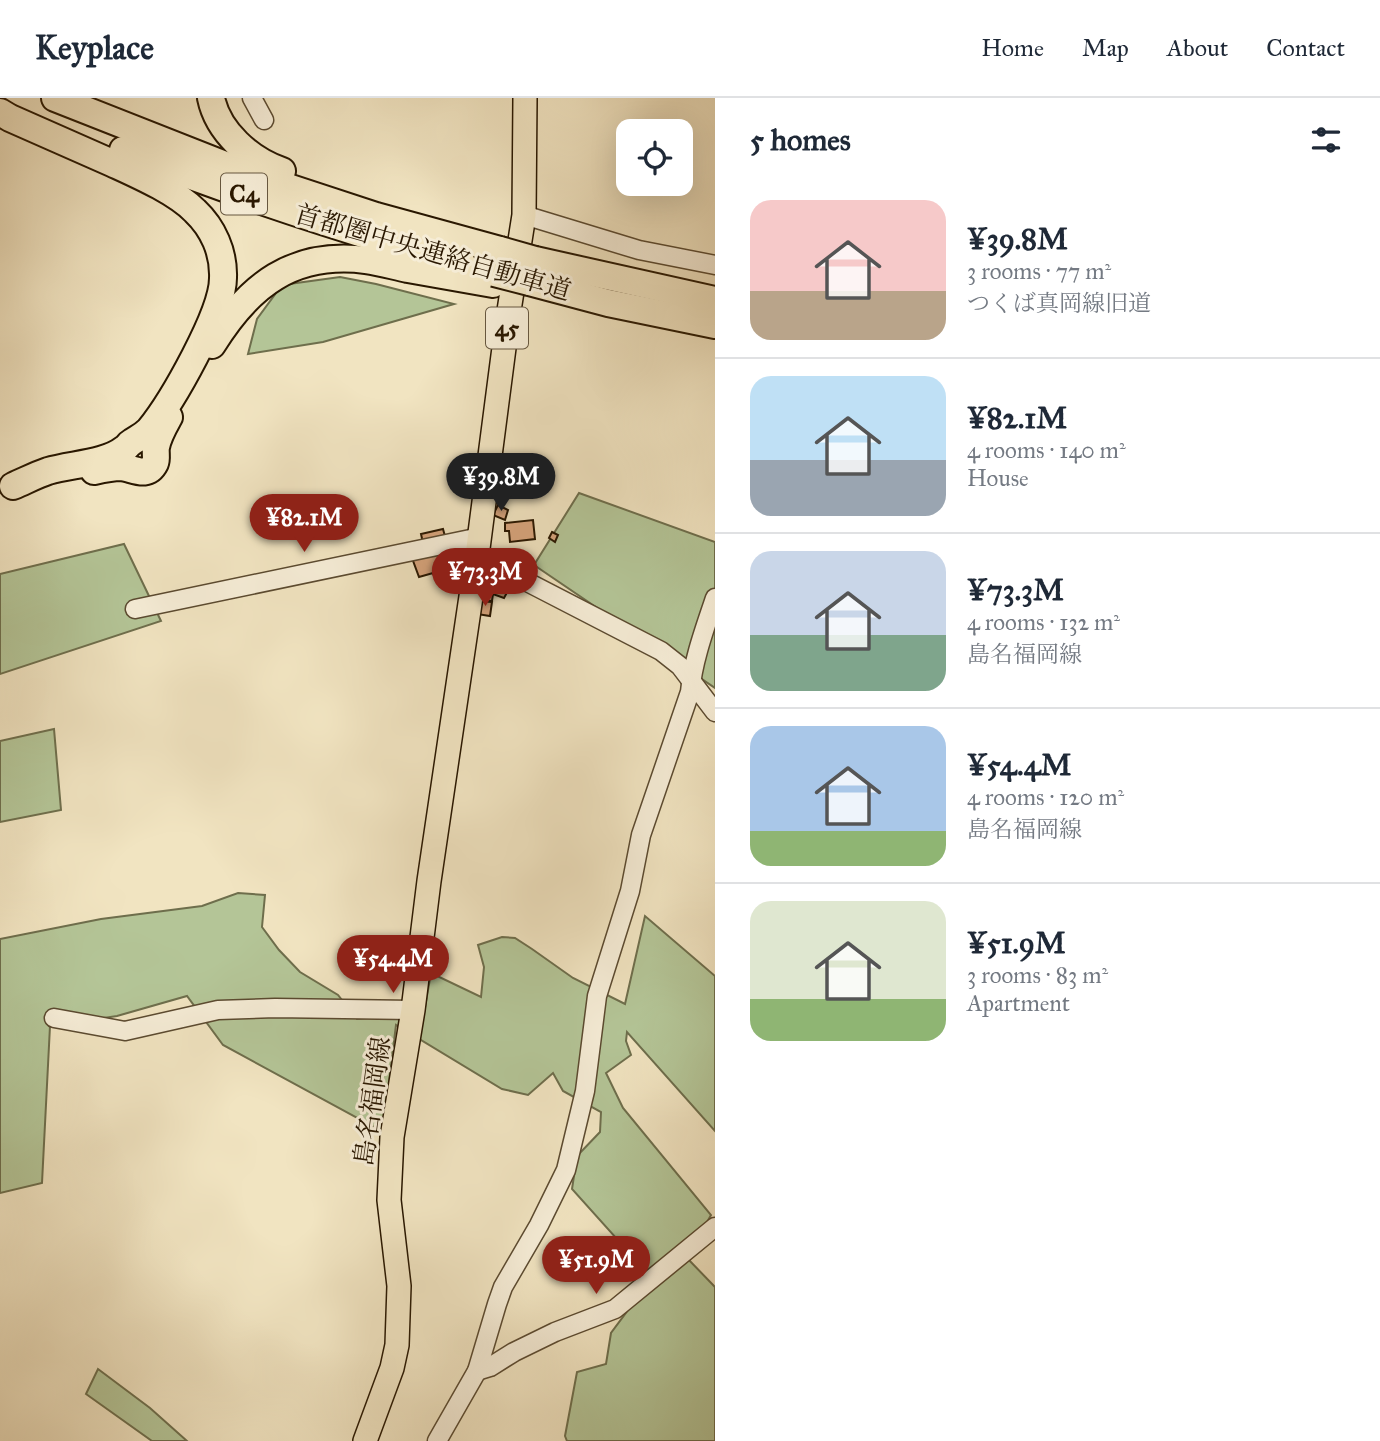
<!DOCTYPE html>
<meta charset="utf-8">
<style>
body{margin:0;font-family:"IM FELL Great Primer","Noto Serif JP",serif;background:#f6f6f7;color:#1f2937;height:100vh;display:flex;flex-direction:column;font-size:26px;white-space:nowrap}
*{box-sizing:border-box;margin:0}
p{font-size:23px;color:#747a83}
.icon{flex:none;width:38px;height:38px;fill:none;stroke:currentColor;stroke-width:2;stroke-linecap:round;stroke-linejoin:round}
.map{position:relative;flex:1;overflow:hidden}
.side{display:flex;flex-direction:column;background:#fff;width:665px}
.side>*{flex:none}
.fabs{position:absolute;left:616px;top:21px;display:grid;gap:14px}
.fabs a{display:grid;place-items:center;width:77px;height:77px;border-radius:14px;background:#fff;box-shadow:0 7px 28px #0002;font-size:35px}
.price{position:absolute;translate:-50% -60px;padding:0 16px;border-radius:24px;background:#8f2418;color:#fff;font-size:23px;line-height:46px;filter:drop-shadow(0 2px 4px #0008)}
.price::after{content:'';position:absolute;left:50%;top:42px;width:21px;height:16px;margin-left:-10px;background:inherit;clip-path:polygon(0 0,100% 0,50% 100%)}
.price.current{background:#222;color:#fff}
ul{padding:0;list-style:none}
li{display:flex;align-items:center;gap:21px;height:175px;padding:0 35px}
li+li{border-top:2px solid #e0e1e3}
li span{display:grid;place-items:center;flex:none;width:196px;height:140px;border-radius:21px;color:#555}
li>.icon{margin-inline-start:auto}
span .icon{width:84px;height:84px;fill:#fffc;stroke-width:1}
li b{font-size:30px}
h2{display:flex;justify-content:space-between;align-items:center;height:84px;padding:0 35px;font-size:30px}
header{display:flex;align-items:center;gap:42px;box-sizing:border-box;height:98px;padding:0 35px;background:#fff;border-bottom:2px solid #e0e1e3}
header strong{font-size:33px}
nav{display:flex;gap:38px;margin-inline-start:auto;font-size:24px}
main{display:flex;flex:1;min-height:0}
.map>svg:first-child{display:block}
.green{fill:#b4c597;stroke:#6e6e4c;stroke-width:2}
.building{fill:#d8a57d;stroke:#291700;stroke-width:2}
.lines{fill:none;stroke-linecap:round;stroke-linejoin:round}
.minor-casing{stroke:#5b4a30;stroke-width:21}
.major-casing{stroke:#291700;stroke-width:26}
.highway-casing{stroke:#291700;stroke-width:30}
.minor{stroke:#f6edd7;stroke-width:18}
.major{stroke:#f1e4c1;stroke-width:23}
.highway{stroke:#f1e4c1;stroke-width:26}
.highway-bridge-casing{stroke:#291700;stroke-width:30;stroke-linecap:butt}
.highway-bridge{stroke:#f1e4c1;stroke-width:26}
.labels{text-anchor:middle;stroke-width:6;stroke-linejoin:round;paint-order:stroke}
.shield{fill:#f6edd7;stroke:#665740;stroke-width:2}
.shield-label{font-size:24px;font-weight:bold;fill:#291700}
.street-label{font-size:26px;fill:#291700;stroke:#f6edd7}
</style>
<header>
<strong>Keyplace</strong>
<nav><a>Home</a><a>Map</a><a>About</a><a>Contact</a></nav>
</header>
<main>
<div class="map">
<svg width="715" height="1343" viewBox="0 0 715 1343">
<rect width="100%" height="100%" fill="#f1e4c1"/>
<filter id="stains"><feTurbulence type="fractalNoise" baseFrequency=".00286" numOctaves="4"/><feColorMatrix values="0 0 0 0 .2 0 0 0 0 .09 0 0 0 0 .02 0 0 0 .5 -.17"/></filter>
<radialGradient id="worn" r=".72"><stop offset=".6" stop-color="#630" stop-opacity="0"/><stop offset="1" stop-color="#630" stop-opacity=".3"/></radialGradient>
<!-- green -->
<g class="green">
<polygon points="340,179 376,186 454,206 323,244 248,256 257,221 282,187"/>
<polygon points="579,395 715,444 715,590 534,467"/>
<polygon points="124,446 161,523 0,576 0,476"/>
<polygon points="54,631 61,712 0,724 0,643"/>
<polygon points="238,795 265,797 262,829 279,852 300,874 338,897 357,921 424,915 431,875 481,899 484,869 478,847 502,839 515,840 532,851 573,880 625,906 645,818 715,878 715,1033 627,934 626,943 631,957 606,975 623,1010 711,1117 687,1160 715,1189 715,1343 567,1343 565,1338 577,1274 606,1266 611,1235 652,1180 572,1091 577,1058 600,1034 601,1014 563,993 553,975 528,997 502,991 396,927 383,1034 223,947 187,898 117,918 50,928 42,1085 0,1095 0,841 101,821 202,808"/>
<polygon points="98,1271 150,1310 187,1343 152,1343 86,1296"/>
</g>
<!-- building -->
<g class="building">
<polygon points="498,407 508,412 505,422 493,417"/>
<polygon points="533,422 535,441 510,444 509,433 505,433 505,425"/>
<polygon points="443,431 446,442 423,445 421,436"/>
<polygon points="552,434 558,437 555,444 549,440"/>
<polygon points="449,452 452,461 447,463 448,470 442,471 443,476 434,478 433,475 419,479 412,460"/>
<polygon points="496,484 510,489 504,500 493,496 492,503 479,502 481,488 495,490"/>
<polygon points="479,503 492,504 490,518 477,516"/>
</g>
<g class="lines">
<defs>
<g id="minor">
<polyline points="252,0 264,22"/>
<polyline points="524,117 639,152 715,167"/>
<polyline points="477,458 661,553 680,568 715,614"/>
<polyline points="135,511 480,439"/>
<polyline points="54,920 125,933 218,912 275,910 413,912"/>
<polyline points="477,1273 490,1269 514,1254 555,1234 615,1211 715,1129"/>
<path d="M437 1343 477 1273 497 1206 503 1189 539 1127 566 1072 585 993 597 898 630 793 641 737 690 594C693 562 705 530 715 500"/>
</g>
<polyline id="major" points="365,1343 392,1270 397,1247 399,1188 389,1102 392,1039 413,912 429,783 477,458 508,219 524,117 525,0"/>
<g id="highway">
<polyline points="55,0 248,76 376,118 500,152"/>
<path d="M211 0C218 34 250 62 282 73"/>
<path d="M0 14 10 20C44 35 78 50 112 65 138 77 175 93 195 113 213 130 224 154 223 180 223 215 172 304 149 332 143 338 138 340 132 344 127 347 129 348 124 351 105 366 71 366 48 373 36 377 25 383 13 388"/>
<path d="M123 52C234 96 347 133 462 165"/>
<polyline points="535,162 715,202"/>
<polyline points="529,184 608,205 715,227"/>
<path d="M212 247C249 187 293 153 366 162 380 164 394 168 408 171 436 176 464 181 493 186"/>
<path d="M94 373C103 371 112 369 121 369 133 370 147 381 155 365 157 360 155 354 156 349 158 338 164 328 169 319"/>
</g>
</defs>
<!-- minor casing -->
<use href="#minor" class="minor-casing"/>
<!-- major casing -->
<use href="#major" class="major-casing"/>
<!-- highway casing -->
<use href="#highway" class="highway-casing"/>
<!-- minor -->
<use href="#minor" class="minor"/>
<!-- major -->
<use href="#major" class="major"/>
<!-- highway -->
<use href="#highway" class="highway"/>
<defs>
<g id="highway-bridge">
<polyline points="500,152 535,162"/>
<polyline points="494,175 529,184"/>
</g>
</defs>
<!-- highway-bridge casing -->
<use href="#highway-bridge" class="highway-bridge-casing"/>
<!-- highway-bridge -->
<use href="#highway-bridge" class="highway-bridge"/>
</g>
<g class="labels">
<!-- shield labels -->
<g class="shield">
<rect x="221" y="75.5" width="46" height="41" rx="5"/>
<rect x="486" y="209.5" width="42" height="41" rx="5"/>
</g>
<g class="shield-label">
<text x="244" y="104">C4</text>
<text x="507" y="238">45</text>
</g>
<!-- street labels -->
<g class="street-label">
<text transform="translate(433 154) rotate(16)" y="9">首都圏中央連絡自動車道</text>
<text transform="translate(372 1003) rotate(-82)" y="9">島名福岡線</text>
</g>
</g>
<rect width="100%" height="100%" filter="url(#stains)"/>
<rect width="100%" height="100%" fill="url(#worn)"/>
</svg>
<div class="fabs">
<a><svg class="icon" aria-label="locate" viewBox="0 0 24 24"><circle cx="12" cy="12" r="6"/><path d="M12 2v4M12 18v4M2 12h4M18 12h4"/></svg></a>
</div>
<b class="price current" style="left:501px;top:415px">¥39.8M</b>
<b class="price" style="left:304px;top:456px">¥82.1M</b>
<b class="price" style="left:485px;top:510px">¥73.3M</b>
<b class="price" style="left:393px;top:897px">¥54.4M</b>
<b class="price" style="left:596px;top:1198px">¥51.9M</b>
</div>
<section class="side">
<h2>5 homes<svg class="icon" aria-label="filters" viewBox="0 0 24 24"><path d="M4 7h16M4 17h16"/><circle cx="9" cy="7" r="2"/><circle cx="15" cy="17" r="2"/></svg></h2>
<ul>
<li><span style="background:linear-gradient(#f6c9c9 65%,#b9a48a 0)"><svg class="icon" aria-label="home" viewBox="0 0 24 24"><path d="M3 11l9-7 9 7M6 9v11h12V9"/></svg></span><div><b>¥39.8M</b><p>3 rooms · 77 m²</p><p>つくば真岡線旧道</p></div></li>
<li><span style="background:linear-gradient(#bfe0f5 60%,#9aa5b1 0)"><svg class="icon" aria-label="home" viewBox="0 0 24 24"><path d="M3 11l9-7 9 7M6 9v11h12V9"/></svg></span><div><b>¥82.1M</b><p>4 rooms · 140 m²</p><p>House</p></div></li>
<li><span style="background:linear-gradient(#c9d6e8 60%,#7fa58c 0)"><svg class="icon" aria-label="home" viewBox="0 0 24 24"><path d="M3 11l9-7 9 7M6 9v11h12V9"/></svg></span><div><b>¥73.3M</b><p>4 rooms · 132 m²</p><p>島名福岡線</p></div></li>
<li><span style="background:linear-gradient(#a9c7e8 75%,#8fb573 0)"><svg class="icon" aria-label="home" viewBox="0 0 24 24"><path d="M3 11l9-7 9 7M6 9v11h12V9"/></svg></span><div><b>¥54.4M</b><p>4 rooms · 120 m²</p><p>島名福岡線</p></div></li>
<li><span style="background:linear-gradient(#dfe7d0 70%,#8fb573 0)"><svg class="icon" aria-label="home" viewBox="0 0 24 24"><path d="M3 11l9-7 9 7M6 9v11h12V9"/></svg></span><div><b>¥51.9M</b><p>3 rooms · 83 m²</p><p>Apartment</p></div></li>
</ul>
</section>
</main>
